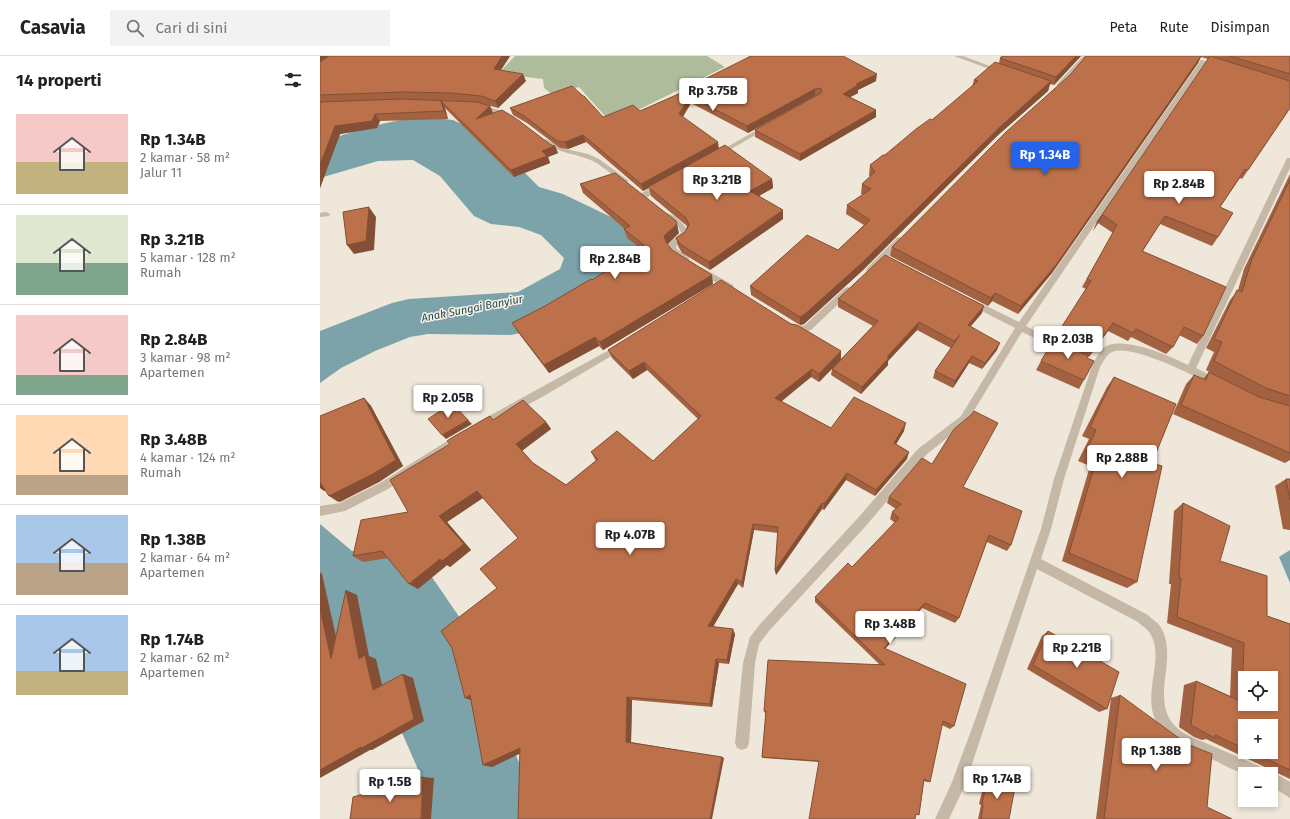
<!DOCTYPE html>
<html lang="id">
<meta charset="utf-8">
<style>
body{margin:0;font-family:"Fira Sans",sans-serif;background:#f2f2f2;color:#222;height:100vh;display:flex;flex-direction:column;font-size:15px;white-space:nowrap}
*{box-sizing:border-box;margin:0}
p{font-size:13px;color:#767676}
.icon{flex:none;width:22px;height:22px;fill:none;stroke:currentColor;stroke-width:2;stroke-linecap:round;stroke-linejoin:round}
.map{position:relative;flex:1;overflow:hidden}
.drawer{display:flex;flex-direction:column;background:#fff;width:320px}
.drawer>*{flex:none}
.tools{position:absolute;left:918px;top:615px;display:grid;gap:8px}
.tools a{display:grid;place-items:center;width:40px;height:40px;border-radius:0px;background:#fff;box-shadow:0 2px 6px #0003;font-size:20px}
.price{position:absolute;translate:-50% -34px;padding:0 9px;border-radius:4px;background:#fff;color:#222;font-size:13px;line-height:26px;filter:drop-shadow(0 1px 2px #0008)}
.price::after{content:'';position:absolute;left:50%;top:24px;width:12px;height:9px;margin-left:-6px;background:inherit;clip-path:polygon(0 0,100% 0,50% 100%)}
.price.on{background:#2563eb;color:#fff}
ul{padding:0;list-style:none}
li{display:flex;align-items:center;gap:12px;height:100px;padding:0 16px}
li+li{border-top:1px solid #e0e0e0}
li span{display:grid;place-items:center;flex:none;width:112px;height:80px;border-radius:0px;color:#555}
li>.icon{margin-inline-start:auto}
span .icon{width:48px;height:48px;fill:#fffc;stroke-width:1}
li b{font-size:17px}
h2{display:flex;justify-content:space-between;align-items:center;height:48px;padding:0 16px;font-size:17px}
header{display:flex;align-items:center;gap:24px;box-sizing:border-box;height:56px;padding:0 20px;background:#fff;border-bottom:1px solid #e0e0e0}
header strong{font-size:19px}
nav{display:flex;gap:22px;margin-inline-start:auto;font-size:14px}
.search{width:280px;height:36px;background:#f2f2f2;display:flex;align-items:center;gap:10px;box-sizing:border-box;padding:0 14px;border-radius:0px;color:#767676;font-size:15px}
main{display:flex;flex:1;min-height:0}
.map>svg:first-child{display:block}
.green{fill:#aebc9b}
.water{fill:#7ba3a9}
.lines{fill:none;stroke-linecap:round;stroke-linejoin:round}
.minor{fill:#c6b8a6;fill-rule:evenodd}
.wall{fill:#a26140;fill-rule:evenodd}
.shaded-wall{fill:#844f34}
.building{fill:#bc714a;stroke:#844f34;fill-rule:evenodd}
.labels{text-anchor:middle;stroke-width:3;stroke-linejoin:round;paint-order:stroke}
.far-water-label{font-size:11px;font-style:italic;fill:#204850;stroke:#f7f0e5}
</style>
<header>
<strong>Casavia</strong>
<div class="search"><svg class="icon" aria-label="search" viewBox="0 0 24 24"><circle cx="10" cy="10" r="6"/><path d="M15 15l6 6"/></svg>Cari di sini</div>
<nav><a>Peta</a><a>Rute</a><a>Disimpan</a></nav>
</header>
<main>
<section class="drawer">
<h2>14 properti<svg class="icon" aria-label="filters" viewBox="0 0 24 24"><path d="M4 7h16M4 17h16"/><circle cx="9" cy="7" r="2"/><circle cx="15" cy="17" r="2"/></svg></h2>
<ul>
<li><span style="background:linear-gradient(#f6c9c9 60%,#c2b280 0)"><svg class="icon" aria-label="home" viewBox="0 0 24 24"><path d="M3 11l9-7 9 7M6 9v11h12V9"/></svg></span><div><b>Rp 1.34B</b><p>2 kamar · 58 m²</p><p>Jalur 11</p></div></li>
<li><span style="background:linear-gradient(#dfe7d0 60%,#7fa58c 0)"><svg class="icon" aria-label="home" viewBox="0 0 24 24"><path d="M3 11l9-7 9 7M6 9v11h12V9"/></svg></span><div><b>Rp 3.21B</b><p>5 kamar · 128 m²</p><p>Rumah</p></div></li>
<li><span style="background:linear-gradient(#f6c9c9 75%,#7fa58c 0)"><svg class="icon" aria-label="home" viewBox="0 0 24 24"><path d="M3 11l9-7 9 7M6 9v11h12V9"/></svg></span><div><b>Rp 2.84B</b><p>3 kamar · 98 m²</p><p>Apartemen</p></div></li>
<li><span style="background:linear-gradient(#ffd9b3 75%,#b9a48a 0)"><svg class="icon" aria-label="home" viewBox="0 0 24 24"><path d="M3 11l9-7 9 7M6 9v11h12V9"/></svg></span><div><b>Rp 3.48B</b><p>4 kamar · 124 m²</p><p>Rumah</p></div></li>
<li><span style="background:linear-gradient(#a9c7e8 60%,#b9a48a 0)"><svg class="icon" aria-label="home" viewBox="0 0 24 24"><path d="M3 11l9-7 9 7M6 9v11h12V9"/></svg></span><div><b>Rp 1.38B</b><p>2 kamar · 64 m²</p><p>Apartemen</p></div></li>
<li><span style="background:linear-gradient(#a9c7e8 70%,#c2b280 0)"><svg class="icon" aria-label="home" viewBox="0 0 24 24"><path d="M3 11l9-7 9 7M6 9v11h12V9"/></svg></span><div><b>Rp 1.74B</b><p>2 kamar · 62 m²</p><p>Apartemen</p></div></li>
</ul>
</section>
<div class="map">
<svg width="970" height="763" viewBox="0 0 970 763">
<rect width="100%" height="100%" fill="#efe7d9"/>
<!-- green -->
<polygon class="green" points="195,0 387,0 405,11 320,53 286,61 259,31 232,38 224,32 223,23 178,18"/>
<!-- water -->
<g class="water">
<polygon points="100,60 133,64 169,81 219,131 243,138 314,172 322,199 225,273 190,279 108,278 90,281 55,295 21,312 0,327 0,275 72,247 89,243 198,236 240,213 244,202 221,179 199,171 171,168 154,160 120,120 93,104 58,105 0,122 0,86 52,70"/>
<polygon points="0,468 32,495 71,498 105,511 140,562 222,763 109,763 97,711 68,645 0,569"/>
<polygon points="970,494 970,527 959,501"/>
</g>
<g class="lines">
<!-- minor -->
<g class="minor">
<polygon points="634,0 643,0 683,15 678,16"/>
<polygon points="763,0 769,0 741,30 737,30 737,28"/>
<polygon points="881,4 886,5 706,270 747,291 749,293 747,295 741,295 702,276 647,366 606,399 545,471 449,575 439,588 435,607 429,687 427,692 422,694 417,692 415,687 423,607 430,581 441,567 537,463 598,393 641,360 695,272 648,248 647,246 648,244 654,244 699,266"/>
<polygon points="158,48 186,56 195,61 192,63 182,58 156,51 155,50"/>
<polygon points="444,70 449,71 399,100 393,99"/>
<path d="M226 83 246 93 268 98 279 103 309 125 305 127H302C291 118 281 108 268 103 252 97 239 97 224 86L223 85Z"/>
<path d="M967 102H970V112L876 312 900 324 902 327 900 330H894C875 320 811 287 792 296 787 298 783 306 780 311L744 423 731 473 721 503 826 558C831 562 836 565 840 570 860 601 829 642 855 670 865 680 882 685 895 691 912 698 929 706 946 713L947 717 951 715 970 726V742L951 730V718C943 718 934 719 927 718 916 717 896 704 885 700 872 694 857 690 847 680 813 649 847 607 831 579 828 573 822 570 818 566L717 513 645 729 629 763H615L632 726 655 664 721 473 734 423 773 307C776 303 779 296 783 292 801 278 850 300 868 309Z"/>
<polygon points="338,128 341,128 345,130 326,142 320,142 320,138"/>
<polygon points="6,156 10,158 9,160 0,161 0,157"/>
<path d="M344 157C354 156 365 169 369 177L366 183 356 190 357 193 369 202V206H363L349 194V187L361 177 359 172 344 161Z"/>
<polygon points="580,181 584,184 583,186 553,216 547,216 546,214 547,212 577,182"/>
<polygon points="381,211 413,229 414,231 413,233 407,233 378,216 377,214 378,212"/>
<path d="M528 231 532 234 531 236 491 274 480 277 469 273 468 271 469 269C475 267 479 271 485 269L525 232Z"/>
<polygon points="300,288 305,291 303,293 224,340 164,372 161,373 158,372 156,369 158,366"/>
<polygon points="140,377 144,378 145,381 144,384 68,433 25,455 0,460 0,450 20,447 60,427"/>
</g>
</g>
<!-- wall -->
<g class="wall">
<path d="M0 0H190L181 14 206 25 178 52 164 48 161 47 170 50 173 57 231 89 235 90 238 97 228 101 230 107 194 121 125 52 128 63 60 65 57 72 20 78 0 132ZM95 44 135 45 147 46Z"/>
<polygon points="428,0 523,0 556,25 538,34 538,37 530,41 556,54 556,61 480,105 435,81 435,74 497,40 495,40 428,77 371,47 363,61 399,92 452,123 453,132 439,140 463,163 390,214 362,197 358,190 356,182 365,176 367,170 331,140 329,132 323,135 266,86 248,93 240,92 207,67 193,59 190,52 283,61 320,55 362,37 361,35 430,1"/>
<polygon points="682,0 761,0 734,29 730,28 728,35 677,80 543,214 484,268 480,269 431,239 430,230 518,194 544,169 526,158 527,149 543,139 541,138 542,128 550,121 549,119 550,109 565,99 612,64 652,31 654,24 679,7 680,2"/>
<polygon points="766,0 970,0 970,52 922,123 920,122 900,151 898,181 892,190 840,168 823,195 883,280 877,288 859,279 853,291 846,298 811,281 808,285 788,275 769,301 735,283 739,275 766,233 762,231 793,177 778,167 773,175 777,166 888,3 881,1 878,7 732,217 698,258 672,245 668,250 570,200 572,191 750,19"/>
<polygon points="970,118 970,404 965,407 853,358 866,328 874,319 883,323 889,316 886,314 894,296 886,292 910,244 918,234 924,213"/>
<polygon points="260,128 359,177 347,188 352,194 393,228 283,294 279,290 229,317 197,275 192,267 225,250 272,224 320,192 307,182 304,173 305,173 263,137"/>
<polygon points="518,243 662,257 650,271 677,294 662,313 649,307 633,332 613,322 615,315 631,292 597,274 568,305 568,309 541,338 511,319 512,313 499,326 491,321 461,345 511,372 584,375 576,388 587,403 555,440 526,424 504,454 502,453 456,519 455,514 458,477 434,474 423,532 418,528 393,571 415,578 409,608 399,607 392,651 312,644 311,686 404,702 199,698 172,711 163,709 151,644 145,642 177,532 198,482 163,442 127,466 151,494 130,511 127,509 98,533 68,502 43,506 33,500 88,456 173,364 226,366 231,373 202,395 213,407 246,429 276,405 271,396 333,405 378,363 327,314 313,323 292,302 288,294 521,303 553,270 518,251"/>
<polygon points="721,305 764,324 759,333 716,314"/>
<polygon points="794,321 832,407 817,526 807,532 742,505 770,410 758,405 769,383 762,380 787,331"/>
<polygon points="44,342 51,350 83,410 59,426 18,446 9,440 6,434 4,435"/>
<polygon points="966,423 970,423 970,474 963,473 955,430"/>
<polygon points="644,432 691,489 687,495 667,486 639,562 635,567 602,552 565,593 634,670 630,673 622,669 610,726 607,726 604,725 599,759 595,758 499,706 443,702 442,701 446,657 445,657 444,655 559,608 495,546 495,541 532,511 575,467 570,463 572,456 576,453 567,447 569,441"/>
<path d="M863 447 900 505 947 560 970 568V723L886 683 882 684 874 681 859 671 864 629 876 625 910 640 912 592 847 567 851 528H849L854 455ZM925 670 951 696H925Z"/>
<polygon points="728,575 787,653 779,656 707,613 722,580"/>
<polygon points="800,639 887,751 912,763 776,763 791,642"/>
<polygon points="666,719 668,719 689,763 658,763 661,749 659,748"/>
</g>
<!-- shaded-wall -->
<g class="shaded-wall">
<polygon points="0,0 12,0 0,8"/>
<polygon points="182,0 190,0 177,20 174,13"/>
<polygon points="756,0 761,0 734,29 736,21"/>
<polygon points="881,0 878,7 732,217 698,258 701,250"/>
<polygon points="203,18 206,25 178,52 175,45"/>
<polygon points="557,18 556,25 538,34 538,37 523,45 523,38 536,28"/>
<polygon points="731,25 728,35 677,80 543,214 484,268 480,269 480,261 680,71"/>
<polygon points="495,33 495,40 428,77 427,70"/>
<polygon points="370,40 371,47 360,65 359,58"/>
<polygon points="121,45 125,52 128,63 124,55"/>
<polygon points="170,50 173,57 156,63"/>
<polygon points="556,54 556,61 480,105 480,98"/>
<polygon points="55,58 60,65 57,72 20,78 0,132 0,109 15,70"/>
<polygon points="263,79 266,86 248,93 245,86"/>
<polygon points="398,86 399,93 323,135 321,128"/>
<polygon points="235,90 238,97 228,101 230,107 194,121 191,114 222,95"/>
<polygon points="452,123 453,132 431,144 430,135"/>
<polygon points="49,151 56,161 54,194 34,198 27,189"/>
<polygon points="463,154 463,163 390,214 389,206"/>
<polygon points="783,159 773,175 777,166"/>
<polygon points="357,168 359,177 347,189 344,180"/>
<polygon points="392,219 393,228 283,294 280,286"/>
<polygon points="675,237 672,245 668,250 671,242"/>
<polygon points="664,250 662,257 645,277 648,269"/>
<polygon points="599,266 597,274 568,305 568,309 541,338 542,331 567,301"/>
<polygon points="793,267 788,275 769,301 774,293"/>
<polygon points="275,281 279,290 229,317 224,309"/>
<polygon points="680,287 677,294 662,313 665,307"/>
<polygon points="521,295 521,303 499,326 499,318"/>
<polygon points="652,300 649,307 633,332 635,325"/>
<polygon points="324,306 327,314 313,323 309,315"/>
<polygon points="492,313 491,321 456,350 455,342"/>
<polygon points="44,342 51,350 83,410 59,426 20,446 10,440"/>
<polygon points="148,364 152,368 126,383 122,379"/>
<polygon points="226,366 231,373 201,395 196,388"/>
<polygon points="586,367 584,375 572,395 574,387"/>
<polygon points="589,396 587,403 555,440 556,434"/>
<polygon points="527,417 526,424 504,454 504,448"/>
<polygon points="0,426 9,432 4,435 0,432"/>
<polygon points="157,435 164,441 127,466 151,494 130,511 127,509 98,533 89,528 120,503 119,460"/>
<polygon points="502,447 502,453 456,519 455,514"/>
<polygon points="433,468 434,474 423,532 422,526"/>
<polygon points="0,516 2,518 22,607 11,603 0,553"/>
<polygon points="416,523 418,528 391,574 388,570"/>
<polygon points="26,534 37,539 49,600 56,603 64,637 53,634 39,603"/>
<polygon points="605,547 602,552 562,596 564,592"/>
<polygon points="413,573 415,578 409,608 407,604"/>
<polygon points="396,603 399,607 392,651 390,648"/>
<polygon points="83,618 93,622 104,665 52,694 50,694 0,722 0,714"/>
<polygon points="150,639 153,645 145,642"/>
<polygon points="307,641 312,644 311,687 306,686"/>
<polygon points="200,692 207,694 172,711 163,709"/>
<polygon points="402,701 404,702 392,763 390,763"/>
<polygon points="103,721 114,722 111,763 101,763"/>
</g>
<!-- building -->
<g class="building">
<polygon points="9,0 182,0 174,13 203,18 175,45 161,40 132,37 83,36 0,39 0,6"/>
<polygon points="431,0 523,0 557,18 536,28 538,29 523,38 556,54 480,98 435,74 501,37 502,34 500,32 495,33 427,70 370,40 359,58 398,86 321,128 263,79 245,86 237,85 204,60 190,52 252,30 263,40 264,40 283,61 313,49 320,55 363,36 361,35"/>
<polygon points="682,0 756,0 736,21 680,2"/>
<polygon points="766,0 881,0 736,209 701,250 675,237 671,242 572,191 686,76 750,19"/>
<polygon points="890,0 970,25 970,52 928,114 925,113 900,151 913,157 898,181 845,160 822,195 906,231 883,280 864,271 853,291 816,273 813,277 793,267 774,293 739,275 771,225 767,223 797,169 783,159 777,166"/>
<polygon points="910,0 970,0 970,18"/>
<polygon points="675,6 731,25 680,71 544,205 484,259 480,261 430,230 487,179 518,194 550,164 527,149 551,133 542,128 555,116 550,109 563,99 565,99 596,73 610,63 612,64 658,25 654,24"/>
<polygon points="83,43 157,46 170,50 156,63 182,54 198,64 231,89 235,90 222,95 227,100 191,114 121,45 124,55 55,58 52,65 15,70 0,109 0,46"/>
<polygon points="405,89 452,123 430,135 463,154 389,206 360,188 356,182 365,176 369,169 366,162 328,131"/>
<polygon points="295,117 356,165 357,168 344,180 346,186 352,194 392,219 280,286 275,281 224,309 192,267 225,250 271,223 272,224 324,189 304,173 310,170 260,128"/>
<polygon points="970,124 970,340 946,332 894,305 902,286 894,283 917,234 922,236 932,203"/>
<polygon points="49,151 46,185 27,189 23,156"/>
<polygon points="565,199 664,250 648,269 680,287 665,307 652,300 635,325 615,315 640,279 634,285 599,266 567,301 569,302 542,331 512,313 558,265 518,243"/>
<polygon points="401,224 471,268 477,269 521,295 499,318 492,313 455,342 511,372 534,341 586,367 574,387 589,396 556,434 527,417 504,448 502,447 455,514 458,471 433,468 422,526 416,523 388,570 413,573 407,604 396,603 390,648 307,641 306,686 402,701 390,763 198,763 200,692 163,709 150,639 145,642 132,592 121,575 177,532 160,513 198,482 157,435 119,460 144,488 122,505 120,503 89,528 62,495 33,500 41,464 88,456 70,424 130,388 127,385 133,381 170,360 173,364 203,344 226,366 196,388 213,407 246,429 278,403 271,396 297,375 333,405 381,360 324,306 309,315 288,294"/>
<polygon points="734,283 768,300 767,302 774,305 764,324 721,305"/>
<polygon points="889,316 939,341 970,350 970,397 861,349 874,319 886,324"/>
<polygon points="794,321 856,348 832,407 842,410 817,526 749,497 777,401 766,396 776,374 770,371"/>
<polygon points="44,342 76,404 51,419 9,440 0,426 0,360"/>
<polygon points="132,347 148,364 122,379 108,363"/>
<polygon points="654,355 678,367 643,431 702,455 691,489 669,479 639,562 605,547 564,592 646,628 634,670 623,665 610,726 604,723 599,759 596,758 595,763 489,763 499,705 442,701 446,655 444,655 448,604 565,609 495,541 528,507 532,511 579,462 572,456 581,448 569,441 602,402 612,408 634,373 651,359"/>
<polygon points="966,423 970,423 970,444"/>
<path d="M863 447 910 470 900 505 947 520V560L970 568V714L931 696H951V670H925V693L895 679V682L887 678 871 669 876 625 922 646 924 587 857 561 861 522H859ZM925 622H951V648H925Z"/>
<polygon points="26,534 39,603 45,599 53,634 83,618 94,663 40,693 41,691 0,714 0,553 11,603"/>
<polygon points="728,575 799,616 787,653 713,609"/>
<polygon points="800,639 867,688 892,698 887,751 912,763 784,763"/>
<polygon points="668,719 695,731 689,763 661,763 663,749 662,748"/>
<polygon points="103,721 101,763 30,763 33,741"/>
</g>
<g class="labels">
<!-- far-water labels -->
<g class="far-water-label">
<text transform="translate(152 252) rotate(-11)" y="4">Anak Sungai Banyiur</text>
</g>
</g>
</svg>
<div class="tools">
<a><svg class="icon" aria-label="locate" viewBox="0 0 24 24"><circle cx="12" cy="12" r="6"/><path d="M12 2v4M12 18v4M2 12h4M18 12h4"/></svg></a>
<a>+</a>
<a>−</a>
</div>
<b class="price" style="left:393px;top:56px">Rp 3.75B</b>
<b class="price on" style="left:725px;top:120px">Rp 1.34B</b>
<b class="price" style="left:397px;top:145px">Rp 3.21B</b>
<b class="price" style="left:859px;top:149px">Rp 2.84B</b>
<b class="price" style="left:295px;top:224px">Rp 2.84B</b>
<b class="price" style="left:748px;top:304px">Rp 2.03B</b>
<b class="price" style="left:128px;top:363px">Rp 2.05B</b>
<b class="price" style="left:802px;top:423px">Rp 2.88B</b>
<b class="price" style="left:310px;top:500px">Rp 4.07B</b>
<b class="price" style="left:570px;top:589px">Rp 3.48B</b>
<b class="price" style="left:757px;top:613px">Rp 2.21B</b>
<b class="price" style="left:836px;top:716px">Rp 1.38B</b>
<b class="price" style="left:677px;top:744px">Rp 1.74B</b>
<b class="price" style="left:70px;top:747px">Rp 1.5B</b>
</div>
</main>
